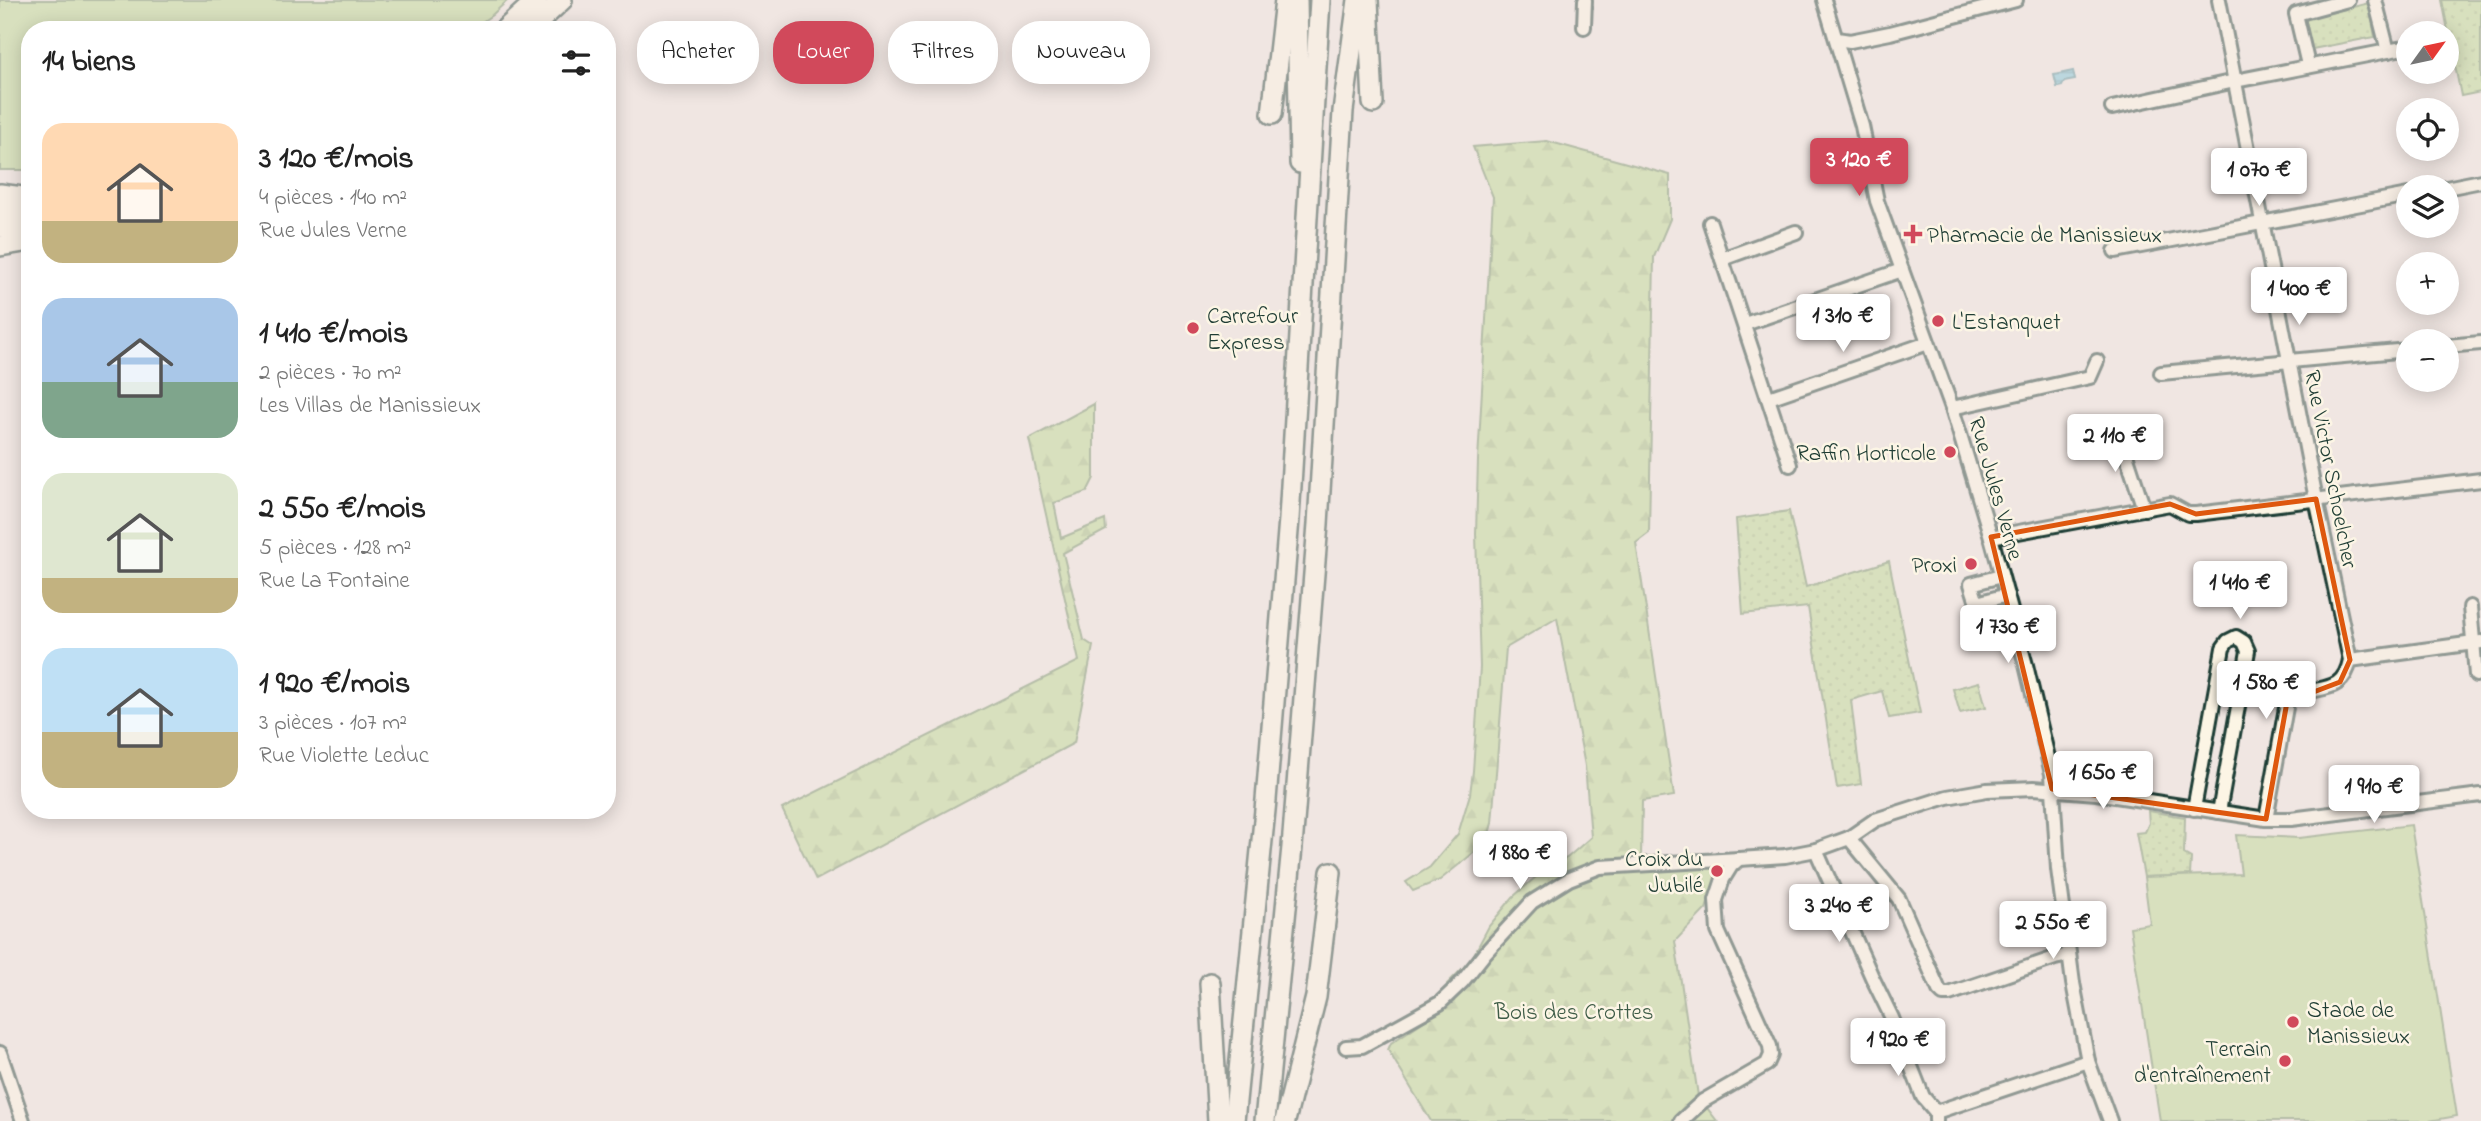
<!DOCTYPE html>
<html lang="fr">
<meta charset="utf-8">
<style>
body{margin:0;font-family:"Indie Flower",sans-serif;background:#f6f6f6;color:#222;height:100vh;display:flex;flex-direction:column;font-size:26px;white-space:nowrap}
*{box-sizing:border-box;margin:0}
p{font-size:23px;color:#767676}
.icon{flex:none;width:38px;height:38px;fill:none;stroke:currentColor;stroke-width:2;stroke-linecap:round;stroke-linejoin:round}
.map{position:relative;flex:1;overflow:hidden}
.side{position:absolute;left:21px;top:21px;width:595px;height:798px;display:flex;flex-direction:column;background:#fff;border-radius:28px;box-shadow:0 4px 18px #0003}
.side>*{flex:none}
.hud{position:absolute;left:637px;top:21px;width:665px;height:63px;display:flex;gap:14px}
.needle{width:46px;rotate:57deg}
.controls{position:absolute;left:2396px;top:21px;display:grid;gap:14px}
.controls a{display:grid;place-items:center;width:63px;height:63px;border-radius:50%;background:#fff;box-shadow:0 4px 18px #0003;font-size:35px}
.price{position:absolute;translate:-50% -60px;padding:0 16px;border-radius:7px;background:#fff;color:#222;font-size:23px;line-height:46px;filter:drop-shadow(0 2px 4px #0008)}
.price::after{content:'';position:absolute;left:50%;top:42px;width:21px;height:16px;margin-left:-10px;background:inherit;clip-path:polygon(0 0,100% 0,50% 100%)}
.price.selected{background:#d1495b;color:#fff}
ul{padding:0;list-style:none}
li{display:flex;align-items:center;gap:21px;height:175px;padding:0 21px}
li span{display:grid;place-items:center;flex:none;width:196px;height:140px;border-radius:21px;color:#555}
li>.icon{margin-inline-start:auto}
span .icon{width:84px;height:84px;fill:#fffc;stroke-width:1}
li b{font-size:30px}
h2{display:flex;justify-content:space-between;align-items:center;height:84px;padding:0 21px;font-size:30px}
.tag{padding:0 24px;border-radius:28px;background:#fff;box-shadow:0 4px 18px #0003;font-size:24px;line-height:63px}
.tag.selected{background:#d1495b;color:#fff}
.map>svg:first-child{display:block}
.grass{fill:url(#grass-dots);stroke:#6d8c63;stroke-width:2}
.forest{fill:url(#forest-firs);stroke:#6d8c63;stroke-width:2}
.park{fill:#bbda92;stroke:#6d8c63;stroke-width:2}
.water{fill:url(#water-rules);stroke:#568f98;stroke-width:2}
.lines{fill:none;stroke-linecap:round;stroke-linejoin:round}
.minor-casing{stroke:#1f3d34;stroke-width:18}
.highway-casing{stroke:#1f3d34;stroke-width:24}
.minor{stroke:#fcf5e5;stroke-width:12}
.highway{stroke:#fcf5e5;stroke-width:19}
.marked{fill:none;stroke:#de580e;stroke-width:5;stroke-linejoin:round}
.poi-dot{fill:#d1495b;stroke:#fcf5e5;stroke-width:2.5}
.labels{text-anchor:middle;stroke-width:5;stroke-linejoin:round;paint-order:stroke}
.poi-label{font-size:23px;fill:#1f3d34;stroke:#fcf5e5;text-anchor:start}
.street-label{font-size:23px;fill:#1f3d34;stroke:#fcf5e5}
.park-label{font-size:23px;fill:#3e5c47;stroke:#fcf5e5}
</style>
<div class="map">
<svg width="2481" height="1121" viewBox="0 0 2481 1121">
<defs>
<pattern id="grass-dots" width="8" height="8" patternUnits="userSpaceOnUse" patternTransform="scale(1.75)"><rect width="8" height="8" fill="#bbda92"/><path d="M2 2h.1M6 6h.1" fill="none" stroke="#a0bc7e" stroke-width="1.8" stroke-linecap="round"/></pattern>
<pattern id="forest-firs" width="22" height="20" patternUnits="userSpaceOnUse" patternTransform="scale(1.75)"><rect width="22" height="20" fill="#bbda92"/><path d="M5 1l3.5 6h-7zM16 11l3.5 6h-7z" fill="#a0bc7e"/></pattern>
<pattern id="water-rules" width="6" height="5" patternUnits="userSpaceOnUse" patternTransform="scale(1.75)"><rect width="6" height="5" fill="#7bc6da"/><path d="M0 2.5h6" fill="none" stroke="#64a2b2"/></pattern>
</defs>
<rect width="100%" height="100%" fill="#f0e6e2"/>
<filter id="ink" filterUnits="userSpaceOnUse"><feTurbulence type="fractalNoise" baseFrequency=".0143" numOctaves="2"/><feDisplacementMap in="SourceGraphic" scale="14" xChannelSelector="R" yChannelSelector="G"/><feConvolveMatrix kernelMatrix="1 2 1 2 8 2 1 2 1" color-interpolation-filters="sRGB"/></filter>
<g filter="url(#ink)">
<!-- grass -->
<g class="grass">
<polygon points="2442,0 2481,0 2481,92 2461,96"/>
<polygon points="2369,3 2375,37 2312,49 2305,19"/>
<polygon points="1789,511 1806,587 1889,561 1920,713 1889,718 1882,691 1851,700 1861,784 1837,788 1808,607 1743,614 1736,519"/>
<polygon points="1979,682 1986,707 1960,713 1953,689"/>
<polygon points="2148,811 2185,817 2184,854 2191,858 2190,875 2144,877 2136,833 2145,832 2149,823"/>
</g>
<!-- forest -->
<g class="forest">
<polygon points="1547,141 1670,175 1670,219 1654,257 1649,533 1636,543 1674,796 1642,801 1641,858 1725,852 1706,909 1675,941 1698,1096 1717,1121 1431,1121 1388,1050 1391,1043 1454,1001 1447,984 1471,960 1489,926 1513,897 1546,868 1567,858 1591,837 1585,766 1557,618 1506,648 1492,823 1487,842 1440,880 1413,891 1406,882 1430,867 1458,834 1470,794 1473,771 1480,667 1476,534 1478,460 1493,197 1473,147"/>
<polygon points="1094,404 1094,478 1087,492 1054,503 1061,538 1105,520 1106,530 1063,553 1084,640 1093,646 1074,743 816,880 782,809 1079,661 1029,439"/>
</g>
<!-- park -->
<g class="park">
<polygon points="0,0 508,0 492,15 470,30 30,30 30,170 0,170"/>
<polygon points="2411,825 2457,1116 2429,1121 2160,1121 2130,927 2150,924 2144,877 2241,874 2236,835 2299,838"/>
</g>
<!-- water -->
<polygon class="water" points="2073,71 2075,80 2064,82 2062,86 2057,87 2054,75"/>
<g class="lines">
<defs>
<g id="minor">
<polyline points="1824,0 1862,126 1877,201 1952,408 1991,537 2026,665 2052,774 2058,869 2073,983 2088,1061 2110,1121"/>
<path d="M2219 0 2315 494 2350 660C2342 700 2311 681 2287 702L2266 819"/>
<polyline points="2375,0 2388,51"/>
<polyline points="1584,27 1585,0"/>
<polyline points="1837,39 1850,41 1890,33 2016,0"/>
<polyline points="2446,40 2447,40"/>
<polyline points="2308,65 2296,14 2348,0"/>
<polyline points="2112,108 2235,81 2408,47"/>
<polyline points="2446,188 2481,181"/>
<polyline points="1710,223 1790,465"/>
<polyline points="2115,251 2408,195"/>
<polyline points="1722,259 1796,232"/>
<polyline points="1745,324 1902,270"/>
<polyline points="2446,346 2481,343"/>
<polyline points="2161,373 2408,350"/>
<polyline points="1769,398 1928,343"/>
<polyline points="1952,408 2090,377 2097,361"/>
<polyline points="2096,430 2121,439 2144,509"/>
<polyline points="1991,537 2170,504 2188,514 2196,514 2481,480"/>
<polyline points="2001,576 1971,584 1977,603 2007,595"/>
<polyline points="2470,607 2476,675"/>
<polyline points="2350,660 2481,642"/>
<polyline points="2194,809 2223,648 2228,641 2236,637 2244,642 2248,651 2219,812"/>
<polyline points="1849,838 1899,899 1939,990 1943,994 1949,994 2055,958 2069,955"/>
<polyline points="1816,850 1872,977 1892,1018 1923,1097 1936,1112 1936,1121"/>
<polyline points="1346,1047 1362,1046 1440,1003 1462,982 1485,953 1532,902 1569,879 1600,867 1739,859"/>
<polyline points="0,1053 23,1121"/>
<polyline points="1936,1112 2088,1061"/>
<polyline points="1681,1121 1703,1101 1767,1064 1771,1055 1770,1046 1718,931 1716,900 1723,879 1731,866 1739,859 1785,856 1816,850 1849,838 1875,820 1947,797 1987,790 2034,788 2096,793 2266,819 2291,819 2481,795"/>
</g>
<g id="highway">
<polyline points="1297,0 1300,163"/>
<polyline points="1368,0 1373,103"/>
<polyline points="504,30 537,0"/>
<polyline points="530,30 562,0"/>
<polyline points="1272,114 1285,0"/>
<polyline points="0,194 30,198"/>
<polyline points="0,210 30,209"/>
<polyline points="0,227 30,225"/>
<polyline points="0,246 30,241"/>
<polyline points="1210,983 1218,1121"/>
<polyline points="1234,1121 1266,800 1289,519 1320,0"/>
<polyline points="1265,1121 1292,847 1318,524 1343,111 1358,0"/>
<polyline points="1285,1121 1316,997 1331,872"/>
</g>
</defs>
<!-- minor casing -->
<use href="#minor" class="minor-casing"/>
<!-- highway casing -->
<use href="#highway" class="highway-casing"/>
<!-- minor -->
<use href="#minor" class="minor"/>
<!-- highway -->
<use href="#highway" class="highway"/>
</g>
</g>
<!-- marked area -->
<path d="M0 0H2481V1121H0ZM2316 499 2350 660 2340 682 2287 702 2266 819 2052 789 1991 537 2170 504 2196 514Z" fill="#f0e6e2" fill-opacity=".55" fill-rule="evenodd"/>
<path class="marked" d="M2316 499 2350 660 2340 682 2287 702 2266 819 2052 789 1991 537 2170 504 2196 514Z"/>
<!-- markers -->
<g class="poi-dot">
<path d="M1909.5 223.5h7v7h7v7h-7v7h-7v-7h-7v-7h7z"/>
<circle cx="1938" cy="321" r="7"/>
<circle cx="1193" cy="328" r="7"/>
<circle cx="1950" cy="452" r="7"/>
<circle cx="1971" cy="564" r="7"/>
<circle cx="1717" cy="871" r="7"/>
<circle cx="2293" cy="1022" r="7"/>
<circle cx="2285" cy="1061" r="7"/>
</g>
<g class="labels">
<!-- poi labels -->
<g class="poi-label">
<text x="1927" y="242">Pharmacie de Manissieux</text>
<text x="1207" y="323">Carrefour<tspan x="1207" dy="26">Express</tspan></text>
<text x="1952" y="329">L'Estanquet</text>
<text x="1936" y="460" text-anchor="end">Raffin Horticole</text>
<text x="1957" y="572" text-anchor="end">Proxi</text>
<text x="1703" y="866" text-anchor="end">Croix du<tspan x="1703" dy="26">Jubilé</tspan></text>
<text x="2307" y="1017">Stade de<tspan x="2307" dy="26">Manissieux</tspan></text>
<text x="2271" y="1056" text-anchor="end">Terrain<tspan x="2271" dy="26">d'entraînement</tspan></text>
</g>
<!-- street labels -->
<g class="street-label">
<text transform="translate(2332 469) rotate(79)" y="8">Rue Victor Schoelcher</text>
<text transform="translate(1997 488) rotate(74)" y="8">Rue Jules Verne</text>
</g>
<!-- park labels -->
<g class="park-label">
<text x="1574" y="1019">Bois des Crottes</text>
</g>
</g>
</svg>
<div class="controls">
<a><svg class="needle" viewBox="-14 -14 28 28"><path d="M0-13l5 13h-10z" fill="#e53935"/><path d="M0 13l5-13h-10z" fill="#767676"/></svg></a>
<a><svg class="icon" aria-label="locate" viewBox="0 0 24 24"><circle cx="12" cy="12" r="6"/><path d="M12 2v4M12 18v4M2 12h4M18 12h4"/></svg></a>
<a><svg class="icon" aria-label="layers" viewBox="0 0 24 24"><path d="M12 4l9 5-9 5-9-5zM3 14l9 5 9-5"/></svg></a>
<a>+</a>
<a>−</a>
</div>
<b class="price selected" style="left:1859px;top:198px">3 120 €</b>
<b class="price" style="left:2259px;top:208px">1 070 €</b>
<b class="price" style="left:2299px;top:327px">1 400 €</b>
<b class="price" style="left:1843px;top:354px">1 310 €</b>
<b class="price" style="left:2115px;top:474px">2 110 €</b>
<b class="price" style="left:2240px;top:621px">1 410 €</b>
<b class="price" style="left:2008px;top:665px">1 730 €</b>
<b class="price" style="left:2266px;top:721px">1 580 €</b>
<b class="price" style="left:2103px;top:811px">1 650 €</b>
<b class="price" style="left:2374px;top:825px">1 910 €</b>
<b class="price" style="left:1520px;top:891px">1 880 €</b>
<b class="price" style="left:1839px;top:944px">3 240 €</b>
<b class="price" style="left:2053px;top:961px">2 550 €</b>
<b class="price" style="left:1898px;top:1078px">1 920 €</b>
<div class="hud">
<a class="tag">Acheter</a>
<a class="tag selected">Louer</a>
<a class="tag">Filtres</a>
<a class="tag">Nouveau</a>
</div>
<section class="side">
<h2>14 biens<svg class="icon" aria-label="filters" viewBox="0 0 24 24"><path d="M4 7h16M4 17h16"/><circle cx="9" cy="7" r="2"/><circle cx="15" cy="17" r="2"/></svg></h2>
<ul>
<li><span style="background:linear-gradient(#ffd9b3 70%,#c2b280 0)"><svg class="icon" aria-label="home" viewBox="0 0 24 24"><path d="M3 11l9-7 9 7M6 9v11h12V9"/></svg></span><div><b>3 120 €/mois</b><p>4 pièces · 140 m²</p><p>Rue Jules Verne</p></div></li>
<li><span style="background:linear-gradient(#a9c7e8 60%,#7fa58c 0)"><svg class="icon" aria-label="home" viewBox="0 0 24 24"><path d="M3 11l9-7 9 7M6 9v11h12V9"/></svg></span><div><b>1 410 €/mois</b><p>2 pièces · 70 m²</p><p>Les Villas de Manissieux</p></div></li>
<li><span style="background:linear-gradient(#dfe7d0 75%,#c2b280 0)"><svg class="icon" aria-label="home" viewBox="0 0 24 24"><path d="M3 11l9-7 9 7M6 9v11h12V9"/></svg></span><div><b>2 550 €/mois</b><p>5 pièces · 128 m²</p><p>Rue La Fontaine</p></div></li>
<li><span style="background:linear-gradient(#bfe0f5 60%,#c2b280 0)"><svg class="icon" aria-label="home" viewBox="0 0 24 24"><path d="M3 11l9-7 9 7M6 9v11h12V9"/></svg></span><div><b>1 920 €/mois</b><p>3 pièces · 107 m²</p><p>Rue Violette Leduc</p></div></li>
</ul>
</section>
</div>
